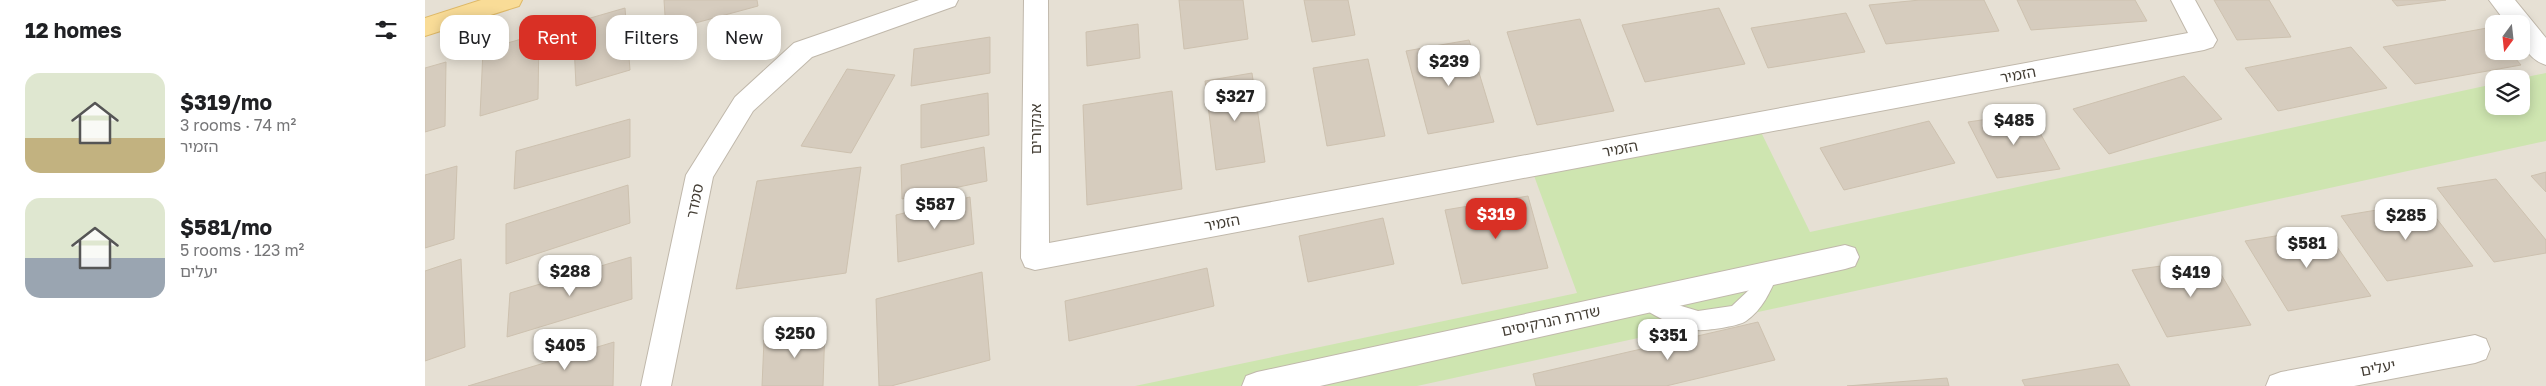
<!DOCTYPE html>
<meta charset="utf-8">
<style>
body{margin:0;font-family:"Golos Text","Noto Sans Hebrew",sans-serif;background:#f2f2f2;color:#202124;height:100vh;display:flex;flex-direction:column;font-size:19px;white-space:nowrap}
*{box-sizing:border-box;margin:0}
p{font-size:16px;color:#757577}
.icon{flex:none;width:28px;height:28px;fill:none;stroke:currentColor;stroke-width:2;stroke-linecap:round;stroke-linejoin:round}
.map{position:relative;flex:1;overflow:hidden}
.sheet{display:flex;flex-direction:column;background:#fff;width:425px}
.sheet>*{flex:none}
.guide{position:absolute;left:15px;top:15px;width:475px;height:45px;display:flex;gap:10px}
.needle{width:32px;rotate:195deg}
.controls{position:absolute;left:2060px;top:15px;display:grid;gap:10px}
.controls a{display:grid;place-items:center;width:45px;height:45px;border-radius:10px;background:#fff;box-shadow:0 2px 12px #0003;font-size:25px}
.price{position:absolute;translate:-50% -42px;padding:0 11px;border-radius:10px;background:#fff;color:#222;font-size:16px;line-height:32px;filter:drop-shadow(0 1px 2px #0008)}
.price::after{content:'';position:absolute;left:50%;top:30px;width:15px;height:11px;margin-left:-8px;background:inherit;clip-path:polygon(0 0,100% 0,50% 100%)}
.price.active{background:#d93025;color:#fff}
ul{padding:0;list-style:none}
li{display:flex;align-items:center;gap:15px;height:125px;padding:0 25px}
li span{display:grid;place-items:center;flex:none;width:140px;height:100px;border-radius:15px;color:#555}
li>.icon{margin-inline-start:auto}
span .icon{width:60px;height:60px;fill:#fffc;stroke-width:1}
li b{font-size:21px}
h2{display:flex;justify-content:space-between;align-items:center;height:60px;padding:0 25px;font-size:21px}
.chip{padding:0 18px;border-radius:15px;background:#fff;box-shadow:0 2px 12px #0003;font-size:18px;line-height:45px}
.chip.active{background:#d93025;color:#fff}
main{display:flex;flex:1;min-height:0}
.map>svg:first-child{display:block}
.residential{fill:#e6e0d4;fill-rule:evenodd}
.green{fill:#cee5b0}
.building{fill:#d6ccbe;stroke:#cdc1af}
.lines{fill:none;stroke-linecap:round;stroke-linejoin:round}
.service-casing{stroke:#c0b8ab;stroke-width:2}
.minor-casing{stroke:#c0b8ab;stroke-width:2}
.primary-casing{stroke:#deb867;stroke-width:2}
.service{fill:#fff;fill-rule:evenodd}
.minor{fill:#fff;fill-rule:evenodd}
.primary{fill:#f9dc97;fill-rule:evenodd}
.labels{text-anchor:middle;stroke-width:5;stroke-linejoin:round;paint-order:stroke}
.street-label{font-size:15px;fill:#443e35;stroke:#fff}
</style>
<main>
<section class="sheet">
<h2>12 homes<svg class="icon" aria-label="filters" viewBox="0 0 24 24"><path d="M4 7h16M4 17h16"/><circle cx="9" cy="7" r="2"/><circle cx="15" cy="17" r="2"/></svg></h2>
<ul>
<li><span style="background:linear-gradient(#dfe7d0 65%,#c2b280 0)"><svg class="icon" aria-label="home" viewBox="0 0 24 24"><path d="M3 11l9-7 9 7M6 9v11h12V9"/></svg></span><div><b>$319/mo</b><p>3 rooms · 74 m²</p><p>הזמיר</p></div></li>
<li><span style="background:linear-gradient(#dfe7d0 60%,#9aa5b1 0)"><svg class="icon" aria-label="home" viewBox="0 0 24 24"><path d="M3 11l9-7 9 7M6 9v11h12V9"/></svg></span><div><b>$581/mo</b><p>5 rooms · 123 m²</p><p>יעלים</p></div></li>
</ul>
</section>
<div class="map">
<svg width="2121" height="386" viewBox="0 0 2121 386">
<rect width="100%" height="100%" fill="#f2eee5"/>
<!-- residential -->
<path class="residential" d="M0 0H2121V386H0ZM2069 24H2096V51H2069ZM2069 79H2096V106H2069Z"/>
<!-- green -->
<polygon class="green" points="2121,73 2121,141 992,386 710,386 1152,293 1108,173 1335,130 1385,232 2069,84 2069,106 2096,106 2096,79 2092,79"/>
<!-- building -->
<g class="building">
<polygon points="239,0 332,0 333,6 241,31"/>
<polygon points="754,0 818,0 823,39 759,49"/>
<polygon points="879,0 923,0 930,35 887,42"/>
<polygon points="1495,0 1559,0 1574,31 1461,44 1444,5"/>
<polygon points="1592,0 1710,0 1722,21 1606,30"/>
<polygon points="1789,0 1844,0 1866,37 1812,40"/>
<polygon points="1967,0 2021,0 1972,6"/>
<polygon points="200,8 205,70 151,86 148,23"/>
<polygon points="1294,8 1320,64 1220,82 1197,25"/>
<polygon points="1421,13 1440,52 1343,68 1326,28"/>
<polygon points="1155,19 1189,111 1112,125 1082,32"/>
<polygon points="713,24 715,58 662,66 661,32"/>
<polygon points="2062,28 2069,35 2069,51 2084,51 2096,65 1990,84 1958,47"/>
<polygon points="114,34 113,99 55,116 58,50"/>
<polygon points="565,37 565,73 486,86 489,49"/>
<polygon points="1044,40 1069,122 1003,134 981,51"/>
<polygon points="1926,47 1962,88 1853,111 1820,68"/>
<polygon points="943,59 960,136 902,146 888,68"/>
<polygon points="21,62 20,126 0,132 0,68"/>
<polygon points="422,69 470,75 426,153 376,146"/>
<polygon points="827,73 840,162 791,170 780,81"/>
<polygon points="1759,76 1797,119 1684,154 1648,109"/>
<polygon points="747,91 757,189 662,205 658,105"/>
<polygon points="563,93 564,135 496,148 496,105"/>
<polygon points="1604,113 1635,169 1572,178 1543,122"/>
<polygon points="205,119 205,157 89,189 91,151"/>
<polygon points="1504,121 1530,163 1419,190 1395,148"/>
<polygon points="559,147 562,181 477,199 476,165"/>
<polygon points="32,166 29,239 0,248 0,175"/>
<polygon points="436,167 421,273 311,289 332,181"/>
<polygon points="2121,172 2121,192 2106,176"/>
<polygon points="2071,179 2121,240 2121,253 2069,262 2012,188"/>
<polygon points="203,185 205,223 81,264 81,224"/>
<polygon points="1103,196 1123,268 1037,284 1020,210"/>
<polygon points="545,197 549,244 473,262 471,215"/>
<polygon points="1999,202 2048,266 1962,281 1916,216"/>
<polygon points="958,218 969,264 883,282 874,236"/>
<polygon points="1899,228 1946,296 1863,311 1820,241"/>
<polygon points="206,257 207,299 82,337 85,293"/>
<polygon points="36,259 40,347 0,361 0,271"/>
<polygon points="1787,259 1826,325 1742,337 1707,270"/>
<polygon points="782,268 789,306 644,341 640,301"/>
<polygon points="557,272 565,360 466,386 454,386 451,299"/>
<polygon points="1333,322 1350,360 1241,386 1111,386 1108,374"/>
<polygon points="400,326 398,386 337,386 339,340"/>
<polygon points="189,342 188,386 43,386"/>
<polygon points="1693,364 1705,386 1600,386 1597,380"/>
<polygon points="1522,378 1524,386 1422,386"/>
</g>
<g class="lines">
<defs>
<path id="service" d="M1343 265 1350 268 1353 274C1345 292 1338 309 1321 321 1315 326 1281 331 1272 330 1256 328 1220 315 1212 300L1215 293 1223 291 1243 302 1273 311 1307 306 1326 288 1336 268Z"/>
<g id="minor">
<polygon points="494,0 533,0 530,6 387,57 328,111 288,177 246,386 216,386 261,175 310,97 369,43"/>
<polygon points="599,0 623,0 624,243 1763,33 1746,0 1770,0 1792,40 1788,47 1779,50 610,270 600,267 596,258"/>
<path d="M2064 0H2090L2121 38V65C2101 58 2096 43 2096 24H2082Z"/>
<polygon points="1420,245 1430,248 1434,257 1430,266 1420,269 895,386 817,386 821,376 832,372"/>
<polygon points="2050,335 2061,339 2065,349 2061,359 2050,363 1929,386 1841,386 1845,376 1856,372"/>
</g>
<polygon id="primary" points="56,0 97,0 94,6 0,36 0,18"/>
</defs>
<!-- service casing -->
<use href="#service" class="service-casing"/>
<!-- minor casing -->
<use href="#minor" class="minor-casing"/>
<!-- primary casing -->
<use href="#primary" class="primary-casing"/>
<!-- service -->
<use href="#service" class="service"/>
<!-- minor -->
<use href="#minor" class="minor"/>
<!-- primary -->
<use href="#primary" class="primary"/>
</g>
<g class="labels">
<!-- street labels -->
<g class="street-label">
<text transform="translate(1593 75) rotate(-11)" y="5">הזמיר</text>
<text transform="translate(611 129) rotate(-90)" y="5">אנקורים</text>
<text transform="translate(1195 149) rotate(-11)" y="5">הזמיר</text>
<text transform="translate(270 201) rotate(-78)" y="5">סמדר</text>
<text transform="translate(797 223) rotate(-11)" y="5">הזמיר</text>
<text transform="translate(1126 321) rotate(-12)" y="5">שדרת הנרקיסים</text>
<text transform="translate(1953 368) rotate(-11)" y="5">יעלים</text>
</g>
</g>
</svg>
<div class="controls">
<a><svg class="needle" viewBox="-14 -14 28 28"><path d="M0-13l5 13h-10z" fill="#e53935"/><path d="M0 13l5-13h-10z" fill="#757577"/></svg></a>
<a><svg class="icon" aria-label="layers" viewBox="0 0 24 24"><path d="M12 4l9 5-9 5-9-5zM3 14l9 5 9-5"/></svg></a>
</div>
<b class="price" style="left:1024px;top:87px">$239</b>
<b class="price" style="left:810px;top:122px">$327</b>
<b class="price" style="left:1589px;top:146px">$485</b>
<b class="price" style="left:510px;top:230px">$587</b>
<b class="price active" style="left:1071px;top:240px">$319</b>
<b class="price" style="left:1981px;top:241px">$285</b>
<b class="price" style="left:1882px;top:269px">$581</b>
<b class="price" style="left:145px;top:297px">$288</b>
<b class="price" style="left:1766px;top:298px">$419</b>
<b class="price" style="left:370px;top:359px">$250</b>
<b class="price" style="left:1243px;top:361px">$351</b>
<b class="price" style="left:140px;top:371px">$405</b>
<div class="guide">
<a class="chip">Buy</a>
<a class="chip active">Rent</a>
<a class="chip">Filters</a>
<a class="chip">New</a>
</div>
</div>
</main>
